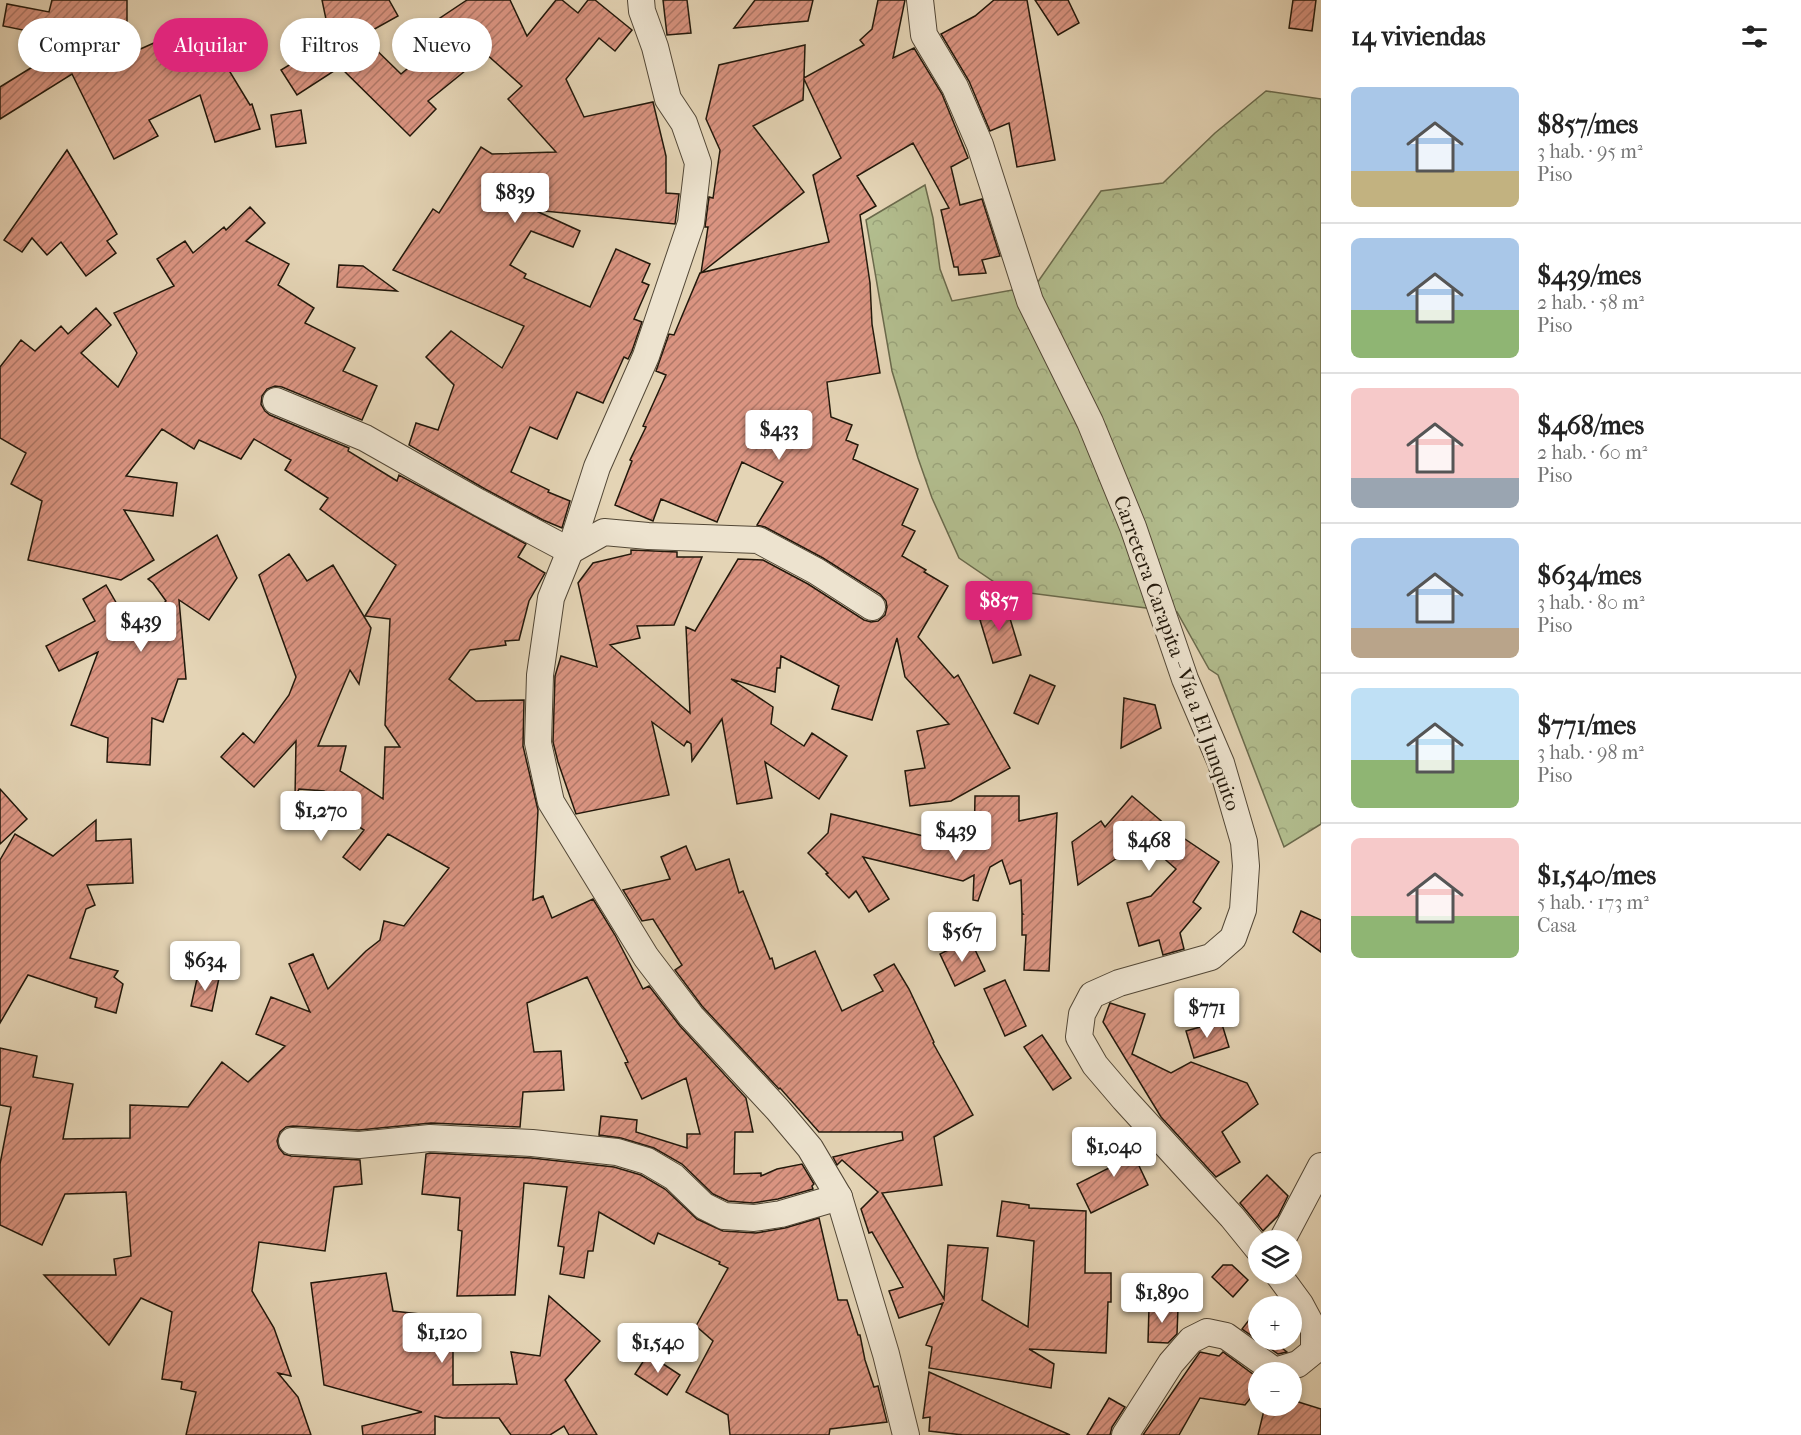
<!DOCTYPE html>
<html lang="es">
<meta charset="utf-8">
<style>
body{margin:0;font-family:"IM FELL French Canon",serif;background:#f6f6f6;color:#222;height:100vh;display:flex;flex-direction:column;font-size:22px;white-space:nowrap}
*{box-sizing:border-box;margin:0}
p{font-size:20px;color:#767676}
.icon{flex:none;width:33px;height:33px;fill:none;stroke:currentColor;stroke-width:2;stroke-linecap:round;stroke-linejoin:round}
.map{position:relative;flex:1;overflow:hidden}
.details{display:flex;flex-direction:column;background:#fff;width:480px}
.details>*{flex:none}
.guide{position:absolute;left:18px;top:18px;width:570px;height:54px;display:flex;gap:12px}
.fabs{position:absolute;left:1248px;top:1230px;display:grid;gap:12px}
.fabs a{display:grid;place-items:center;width:54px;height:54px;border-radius:50%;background:#fff;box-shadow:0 3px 9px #0003;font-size:30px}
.price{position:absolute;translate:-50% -51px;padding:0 14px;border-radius:6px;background:#fff;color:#222;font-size:20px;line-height:39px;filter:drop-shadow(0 2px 3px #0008)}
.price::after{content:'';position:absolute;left:50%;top:36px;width:18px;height:14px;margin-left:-9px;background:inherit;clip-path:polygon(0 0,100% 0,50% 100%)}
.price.active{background:#db2777;color:#fff}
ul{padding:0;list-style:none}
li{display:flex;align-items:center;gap:18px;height:150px;padding:0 30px}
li+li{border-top:2px solid #e0e0e0}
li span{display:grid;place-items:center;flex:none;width:168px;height:120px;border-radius:9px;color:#555}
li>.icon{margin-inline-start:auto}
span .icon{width:72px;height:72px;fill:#fffc;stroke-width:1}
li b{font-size:26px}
h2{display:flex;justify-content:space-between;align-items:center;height:72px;padding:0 30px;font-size:26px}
.tag{padding:0 21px;border-radius:27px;background:#fff;box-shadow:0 3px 9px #0003;font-size:21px;line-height:54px}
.tag.active{background:#db2777;color:#fff}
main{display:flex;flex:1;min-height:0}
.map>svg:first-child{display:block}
.forest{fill:url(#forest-crowns);stroke:#6a6a4c;stroke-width:1.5}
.building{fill:url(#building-hatch);stroke:#22180b;stroke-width:1.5}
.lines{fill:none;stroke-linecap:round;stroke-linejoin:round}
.minor-casing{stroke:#524736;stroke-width:28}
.minor{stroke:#ede3cf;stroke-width:26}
.labels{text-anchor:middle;stroke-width:6;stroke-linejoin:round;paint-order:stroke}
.street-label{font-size:21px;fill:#22180b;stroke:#ede3cf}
</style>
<main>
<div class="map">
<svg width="1321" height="1435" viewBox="0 0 1321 1435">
<defs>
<pattern id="forest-crowns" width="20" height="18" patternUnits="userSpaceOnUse" patternTransform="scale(1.5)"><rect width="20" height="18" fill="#b2bd8e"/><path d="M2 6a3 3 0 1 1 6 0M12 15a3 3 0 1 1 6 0" fill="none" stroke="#99a279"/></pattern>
<pattern id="building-hatch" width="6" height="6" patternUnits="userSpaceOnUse" patternTransform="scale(1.5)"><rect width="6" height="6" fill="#da9481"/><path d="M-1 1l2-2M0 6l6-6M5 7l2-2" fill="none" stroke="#b07868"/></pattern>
</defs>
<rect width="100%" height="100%" fill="#e4d4b5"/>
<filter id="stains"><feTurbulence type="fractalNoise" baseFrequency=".00333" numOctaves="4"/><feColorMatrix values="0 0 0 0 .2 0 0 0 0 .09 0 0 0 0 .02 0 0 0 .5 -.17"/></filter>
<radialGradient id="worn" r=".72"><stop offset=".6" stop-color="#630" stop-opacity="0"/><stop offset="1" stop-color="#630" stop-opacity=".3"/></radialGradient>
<!-- forest -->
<polygon class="forest" points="1266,91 1321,99 1321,824 1284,847 1218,675 1209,669 1177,612 1006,590 959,558 932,498 918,458 892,371 866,220 925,185 933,218 940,269 952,301 1035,286 1101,191 1163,183 1215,133"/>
<!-- building -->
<g class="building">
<polygon points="52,0 127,0 127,55 174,34 172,39 209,29 220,71 227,67 250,105 252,104 260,129 215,142 200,95 149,120 158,136 114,159 72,74 0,119 0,87 68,45 37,37 38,33 3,26 7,4 49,12"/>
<polygon points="322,0 389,0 398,16 362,36 401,74 446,36 437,20 467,0 510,0 527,36 556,0 562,0 578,13 588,0 595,0 632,30 615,51 599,38 566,79 584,117 653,102 666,156 666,193 679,194 675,224 534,210 580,231 573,247 531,231 510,265 526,274 524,278 590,307 616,249 650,264 642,282 649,285 634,319 642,322 632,351 628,359 624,357 603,403 577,392 557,439 530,427 511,472 549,490 548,492 570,501 562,528 543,520 485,489 409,445 416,423 438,430 454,385 426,357 451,331 502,368 524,326 393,270 433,209 439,213 481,147 492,154 556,152 508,99 522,86 486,54 428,101 436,109 410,136 340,67 297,95 281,70 327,42 318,35 327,24"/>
<polygon points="663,0 687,0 691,33 667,35"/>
<polygon points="755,0 813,0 808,21 734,28"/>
<polygon points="878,0 905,0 893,58 914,48 942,94 968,158 951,167 960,205 982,199 1000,256 982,260 986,273 959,275 958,267 954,267 941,210 949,208 913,143 857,176 876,206 860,215 870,283 872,324 880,373 827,382 831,417 852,425 846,440 858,445 853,459 918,489 902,525 915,531 902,556 926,570 924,572 948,586 918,637 954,678 958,675 1010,768 951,801 910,806 905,771 925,768 917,731 949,724 905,677 897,638 872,720 832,709 839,686 781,656 780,668 777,668 775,692 731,679 773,707 771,724 804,746 812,733 847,756 819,799 765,762 772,798 737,804 722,719 692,761 691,744 687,741 684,746 652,722 669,795 576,814 558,762 553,742 555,676 561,656 597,667 578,583 593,563 631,554 631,550 677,552 677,557 702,557 674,625 637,626 640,638 610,645 690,713 686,627 695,631 738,559 763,560 808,584 864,620 871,622 878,621 885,615 887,607 886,601 880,594 823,558 765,527 757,525 783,482 742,462 717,522 661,499 653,521 615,505 632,461 630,460 646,427 643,426 666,375 656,371 669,334 674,335 700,273 829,242 813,175 841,158 804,79 803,100 753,126 804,192 701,273 708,227 705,227 709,197 713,198 720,150 706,119 719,65 805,45 804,78 864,45 860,40 872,29"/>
<polygon points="994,0 1027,0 1055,160 1017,167 1009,123 990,131 969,81 941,34 975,16"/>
<polygon points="1035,0 1068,0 1079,23 1058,35"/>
<polygon points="1293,0 1316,0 1312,31 1289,28"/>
<polygon points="301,110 306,143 276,147 271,115"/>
<polygon points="67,150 117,234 107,241 116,253 86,276 61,242 47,255 32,238 22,252 4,240"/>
<polygon points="250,207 265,223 246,241 289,264 278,285 314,308 305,323 355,348 343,371 377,386 362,420 282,387 275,386 267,389 262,396 261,404 265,411 270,415 349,448 348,451 397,481 399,475 526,544 518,557 545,573 529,601 519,640 505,641 506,645 470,650 449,679 476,701 524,700 523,746 538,810 533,900 543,896 552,918 593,899 615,935 643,989 649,986 680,1026 746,1098 753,1132 735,1132 734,1174 761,1173 761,1176 777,1169 802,1164 814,1184 812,1186 813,1189 778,1199 753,1203 728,1201 713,1194 682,1164 654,1148 621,1138 599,1135 601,1116 637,1120 636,1132 687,1148 687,1134 700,1134 686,1078 642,1099 625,1063 628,1062 587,977 527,1003 534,1052 561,1051 564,1090 523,1092 520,1127 431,1123 359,1130 293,1126 286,1127 280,1132 277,1141 279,1148 284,1154 291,1156 360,1160 362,1184 334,1187 325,1251 259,1242 252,1291 274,1328 291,1376 278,1373 298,1397 311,1435 186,1435 196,1392 181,1389 182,1382 162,1379 172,1312 141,1298 109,1345 44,1275 116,1275 114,1259 131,1256 126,1192 65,1194 42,1245 0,1225 0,1164 11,1107 0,1105 0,1048 37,1056 33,1077 73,1084 63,1139 130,1138 130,1105 188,1107 222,1062 248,1082 285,1046 256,1034 271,997 310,1012 289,964 313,954 328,989 366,951 380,940 384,921 404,926 449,868 388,834 360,870 343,857 364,830 323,804 324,791 299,789 295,797 296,741 254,787 221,757 243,733 254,743 289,695 296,677 259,575 289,554 307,581 333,565 371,628 359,684 350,670 318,746 346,746 340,771 383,799 385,747 400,747 385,725 390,619 365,616 396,565 320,509 328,498 285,470 291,460 254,439 241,459 199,440 194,449 162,429 126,476 177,483 173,516 124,510 154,560 121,580 28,560 42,501 11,484 26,453 0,438 0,367 21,340 35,351 61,326 68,334 96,308 111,325 81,353 118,387 137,353 114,313 174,286 157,259 185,241 193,253 224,227 226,230"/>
<polygon points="339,265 363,266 397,291 337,287"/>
<polygon points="217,535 237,578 209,620 179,600 186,679 178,679 163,722 152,718 150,765 107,762 108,738 71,725 98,652 59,671 46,646 95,621 83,599 106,585 133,632 166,601 153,583 148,579"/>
<polygon points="1005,602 1021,655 993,663 977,610"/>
<polygon points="1030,675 1055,686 1038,724 1014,713"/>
<polygon points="1124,698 1155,705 1161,728 1121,748"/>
<polygon points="0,789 27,819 0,844"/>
<polygon points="975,796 1019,796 1019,821 1057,813 1049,971 1024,970 1026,935 1022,935 1022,914 1023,914 1022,913 1021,880 1010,884 1002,860 990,867 978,901 973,900 974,875 963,881 863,857 889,899 869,912 856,891 849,898 826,874 828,873 808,853 828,833 831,814 974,848"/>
<polygon points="1132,796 1173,831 1219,862 1193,902 1201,908 1180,933 1184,949 1163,955 1159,940 1139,946 1127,903 1151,896 1176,869 1143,840 1078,885 1072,842 1101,821 1105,827"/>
<polygon points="96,820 96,841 131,839 133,883 87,885 95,905 86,909 70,958 118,971 114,977 123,984 116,1013 95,1007 97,998 28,975 0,1023 0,860 15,834 53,856"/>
<polygon points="686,846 696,870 729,859 739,893 743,891 770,959 772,958 775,969 815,951 842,1011 883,991 874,975 894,964 909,989 934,1042 933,1043 973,1115 934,1137 942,1185 882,1193 944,1299 948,1245 988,1248 982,1300 1028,1327 1034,1241 997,1236 1002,1201 1029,1205 1029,1208 1086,1211 1085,1273 1111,1273 1111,1302 1108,1302 1106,1353 1029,1349 1054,1364 1051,1388 929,1368 932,1347 926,1345 943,1303 899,1318 889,1291 903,1287 872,1232 869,1233 861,1209 878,1192 842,1160 837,1165 833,1157 903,1140 902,1132 819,1132 780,1088 779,1089 702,1006 675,970 682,965 653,919 642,921 623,890 670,879 661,857"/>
<polygon points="1301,911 1321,920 1321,952 1293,932"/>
<polygon points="970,939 985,971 955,986 940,954"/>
<polygon points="198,974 219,978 212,1011 191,1006"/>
<polygon points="1005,980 1026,1026 1005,1036 984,989"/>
<polygon points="1110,1003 1145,1014 1132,1054 1171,1073 1191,1062 1247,1083 1258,1104 1222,1132 1240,1162 1216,1177 1161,1117 1103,1022"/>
<polygon points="1221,1021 1229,1047 1194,1058 1186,1031"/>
<polygon points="1042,1035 1071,1078 1053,1090 1024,1047"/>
<polygon points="1125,1136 1148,1185 1091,1213 1077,1184 1115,1165 1104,1147"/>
<polygon points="430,1153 531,1158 614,1167 641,1175 665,1189 697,1219 723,1231 756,1233 785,1228 819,1218 838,1300 847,1300 858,1335 860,1335 865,1360 874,1387 878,1386 887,1422 830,1429 829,1435 730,1435 728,1415 686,1392 713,1341 696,1326 728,1268 719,1264 720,1262 658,1233 654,1244 599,1212 593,1251 588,1251 584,1278 560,1274 564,1247 558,1246 567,1187 524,1183 515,1295 457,1296 462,1231 458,1230 460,1198 422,1194 426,1154"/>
<polygon points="1267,1175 1288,1196 1278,1216 1263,1231 1240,1203"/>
<polygon points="1223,1265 1232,1265 1248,1280 1233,1297 1212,1277"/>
<polygon points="386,1273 393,1311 456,1318 453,1352 453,1385 517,1384 511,1352 540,1356 549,1296 600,1341 565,1380 597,1435 569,1435 564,1426 550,1435 511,1435 499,1418 443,1418 435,1416 435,1435 363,1435 362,1426 422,1412 324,1385 311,1283"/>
<polygon points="1149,1307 1178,1308 1177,1334 1168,1343 1148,1342"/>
<polygon points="1249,1320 1258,1328 1258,1340 1272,1340 1287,1352 1278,1354 1242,1329"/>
<polygon points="1200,1352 1219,1356 1223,1352 1258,1378 1258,1389 1245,1405 1200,1398 1179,1435 1143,1435"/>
<polygon points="648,1354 680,1375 667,1395 635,1374"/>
<polygon points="929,1372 1070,1435 963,1435 929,1431 930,1417 923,1418"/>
<polygon points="1109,1398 1125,1407 1112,1427 1110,1435 1087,1435"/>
<polygon points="1292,1400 1321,1409 1321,1435 1258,1435 1265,1406 1292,1406"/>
</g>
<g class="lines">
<defs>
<g id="minor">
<polyline points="641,0 642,11 655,47 668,99 684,123 698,163 691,223 646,356 597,467 570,551 551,598 540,675 538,743 551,802 646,957 691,1016 778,1110 810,1148 839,1197 886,1354 906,1435"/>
<polyline points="920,0 924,35 955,87 980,145 1030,301 1090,422 1133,527 1185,679 1221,763 1244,842 1246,866 1243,910 1233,938 1211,957 1119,983 1092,995 1082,1014 1079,1037 1095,1065 1124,1099 1232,1217 1258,1249"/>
<polyline points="276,401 365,438 478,502 570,551 604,532 648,536 758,540 816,571 872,607"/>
<polyline points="292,1141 359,1145 430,1138 532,1143 617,1152 647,1161 674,1177 704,1206 724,1216 754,1218 781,1214 839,1197"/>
<polyline points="1282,1240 1321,1166"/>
<polyline points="1125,1435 1171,1363 1191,1340 1207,1332 1226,1336 1275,1371 1298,1364 1314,1351 1314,1330 1300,1304 1278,1274"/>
</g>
</defs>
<!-- minor casing -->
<use href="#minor" class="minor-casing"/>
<!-- minor -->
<use href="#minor" class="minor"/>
</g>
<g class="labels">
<!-- street labels -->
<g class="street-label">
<text transform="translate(1177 653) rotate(70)" y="7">Carretera Carapita - Vía a El Junquito</text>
</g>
</g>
<rect width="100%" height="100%" filter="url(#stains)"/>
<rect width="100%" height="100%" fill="url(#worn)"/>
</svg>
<div class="fabs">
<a><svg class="icon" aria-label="layers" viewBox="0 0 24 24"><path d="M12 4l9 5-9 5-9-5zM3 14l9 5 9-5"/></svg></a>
<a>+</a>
<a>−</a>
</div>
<b class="price" style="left:515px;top:224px">$839</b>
<b class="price" style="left:779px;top:461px">$433</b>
<b class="price active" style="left:999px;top:632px">$857</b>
<b class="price" style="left:141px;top:653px">$439</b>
<b class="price" style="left:321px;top:842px">$1,270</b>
<b class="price" style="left:956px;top:862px">$439</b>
<b class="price" style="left:1149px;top:872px">$468</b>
<b class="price" style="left:962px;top:963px">$567</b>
<b class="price" style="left:205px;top:992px">$634</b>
<b class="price" style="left:1207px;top:1039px">$771</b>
<b class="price" style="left:1114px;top:1178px">$1,040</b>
<b class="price" style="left:1162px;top:1324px">$1,890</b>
<b class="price" style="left:442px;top:1364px">$1,120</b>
<b class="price" style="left:658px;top:1374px">$1,540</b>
<div class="guide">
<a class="tag">Comprar</a>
<a class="tag active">Alquilar</a>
<a class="tag">Filtros</a>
<a class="tag">Nuevo</a>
</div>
</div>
<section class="details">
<h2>14 viviendas<svg class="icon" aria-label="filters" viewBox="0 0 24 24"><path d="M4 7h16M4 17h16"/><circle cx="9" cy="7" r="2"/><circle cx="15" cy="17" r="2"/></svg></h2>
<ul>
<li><span style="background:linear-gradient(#a9c7e8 70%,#c2b280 0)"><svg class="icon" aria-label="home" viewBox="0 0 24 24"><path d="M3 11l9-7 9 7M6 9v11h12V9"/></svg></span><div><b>$857/mes</b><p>3 hab. · 95 m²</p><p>Piso</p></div></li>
<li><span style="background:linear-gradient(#a9c7e8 60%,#8fb573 0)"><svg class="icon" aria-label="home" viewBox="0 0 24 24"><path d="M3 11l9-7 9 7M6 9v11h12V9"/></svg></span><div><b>$439/mes</b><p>2 hab. · 58 m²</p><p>Piso</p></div></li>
<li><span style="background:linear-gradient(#f6c9c9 75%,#9aa5b1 0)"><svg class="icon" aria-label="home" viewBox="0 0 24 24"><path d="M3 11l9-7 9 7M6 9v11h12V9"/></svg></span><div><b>$468/mes</b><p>2 hab. · 60 m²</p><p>Piso</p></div></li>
<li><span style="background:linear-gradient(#a9c7e8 75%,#b9a48a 0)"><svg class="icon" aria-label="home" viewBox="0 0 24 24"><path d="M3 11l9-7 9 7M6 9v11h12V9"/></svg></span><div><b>$634/mes</b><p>3 hab. · 80 m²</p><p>Piso</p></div></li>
<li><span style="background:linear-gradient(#bfe0f5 60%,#8fb573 0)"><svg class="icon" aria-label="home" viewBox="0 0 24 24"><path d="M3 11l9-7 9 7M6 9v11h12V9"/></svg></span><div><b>$771/mes</b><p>3 hab. · 98 m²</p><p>Piso</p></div></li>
<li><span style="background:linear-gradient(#f6c9c9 65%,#8fb573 0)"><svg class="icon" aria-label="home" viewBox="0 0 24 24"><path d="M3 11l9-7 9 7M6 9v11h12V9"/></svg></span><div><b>$1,540/mes</b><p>5 hab. · 173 m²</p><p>Casa</p></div></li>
</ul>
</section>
</main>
